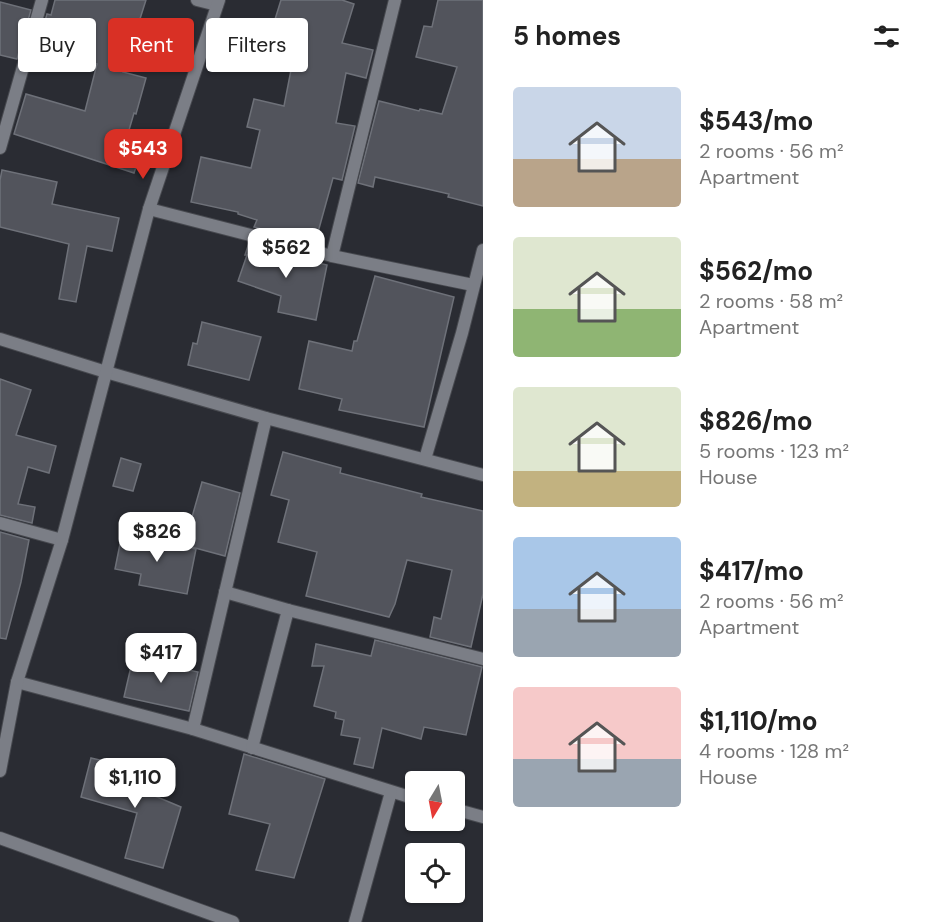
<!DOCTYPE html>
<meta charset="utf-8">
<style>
body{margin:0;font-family:"DM Sans",sans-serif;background:#f6f6f6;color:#222;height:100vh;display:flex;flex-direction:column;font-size:22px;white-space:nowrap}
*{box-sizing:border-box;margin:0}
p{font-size:20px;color:#767676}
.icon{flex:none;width:33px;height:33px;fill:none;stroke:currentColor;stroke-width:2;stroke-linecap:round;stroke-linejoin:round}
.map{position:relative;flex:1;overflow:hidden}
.details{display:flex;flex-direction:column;background:#fff;width:450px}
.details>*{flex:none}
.hud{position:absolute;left:18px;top:18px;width:375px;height:54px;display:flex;gap:12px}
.needle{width:39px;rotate:190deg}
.buttons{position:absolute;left:405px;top:771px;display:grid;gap:12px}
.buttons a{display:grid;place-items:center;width:60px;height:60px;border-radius:6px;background:#fff;box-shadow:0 2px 4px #0004;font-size:30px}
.price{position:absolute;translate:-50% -51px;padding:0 14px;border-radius:12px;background:#fff;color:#222;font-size:20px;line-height:39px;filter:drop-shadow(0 2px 3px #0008)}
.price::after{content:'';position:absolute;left:50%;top:36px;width:18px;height:14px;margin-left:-9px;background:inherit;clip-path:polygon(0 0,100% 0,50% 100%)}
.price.current{background:#d93025;color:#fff}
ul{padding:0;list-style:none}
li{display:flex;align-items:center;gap:18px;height:150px;padding:0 30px}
li span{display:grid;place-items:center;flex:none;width:168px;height:120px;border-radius:6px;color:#555}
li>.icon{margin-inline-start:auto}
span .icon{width:72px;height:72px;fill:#fffc;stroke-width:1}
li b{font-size:26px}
h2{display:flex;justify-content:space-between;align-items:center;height:72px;padding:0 30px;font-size:26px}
.tag{padding:0 21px;border-radius:6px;background:#fff;box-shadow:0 2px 4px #0004;font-size:21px;line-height:54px}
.tag.current{background:#d93025;color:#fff}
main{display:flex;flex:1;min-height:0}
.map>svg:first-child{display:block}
.building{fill:#52545c;stroke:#6e7179;stroke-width:1.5}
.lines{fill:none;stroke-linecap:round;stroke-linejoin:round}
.street-casing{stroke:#47494f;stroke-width:14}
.street{stroke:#7b7e86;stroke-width:12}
</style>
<main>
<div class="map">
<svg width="483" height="922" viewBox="0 0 483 922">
<rect width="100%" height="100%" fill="#2a2c33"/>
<!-- building -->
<g class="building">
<polygon points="55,0 146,0 123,72 146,78 136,114 134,113 124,147 141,152 134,173 14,134 26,94 85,111 97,64 57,51 55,66 33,62 47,14 51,15"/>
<polygon points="281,0 342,0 354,4 342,43 373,50 366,78 346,73 336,123 355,126 342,180 333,178 315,243 254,227 257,220 238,214 238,212 191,202 201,157 251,168 260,130 247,127 254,99 284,106 291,70 239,56 248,23 272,29"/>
<polygon points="438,0 483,0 483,206 448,197 449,194 375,177 373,187 358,183 379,101 419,111 420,109 442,114 457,67 416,57 424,26 432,27"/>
<polygon points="0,2 31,10 17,59 0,55"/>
<polygon points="2,170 57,182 52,204 119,218 112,251 87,246 76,302 59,299 69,244 0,227 0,180"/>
<polygon points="249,243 310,259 310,261 327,265 316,320 278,312 281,296 238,281 247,255 245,255"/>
<polygon points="375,276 454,297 424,427 339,410 342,399 299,389 309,341 352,351 354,341 357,341"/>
<polygon points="202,322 261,337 249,380 188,365 193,343 197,344"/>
<polygon points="0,379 31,390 16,435 56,446 49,473 28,467 18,504 35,507 32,523 0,515"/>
<polygon points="283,452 341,468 340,473 422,494 421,497 483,511 483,594 471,647 430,637 434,617 441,619 452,570 407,560 395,604 389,617 306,596 317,552 278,542 289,500 271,495"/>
<polygon points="121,458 141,464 133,491 113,486"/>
<polygon points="202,482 240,493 225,556 184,545"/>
<polygon points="0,532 29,540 21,582 6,639 0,638"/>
<polygon points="122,534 196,549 187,594 139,585 141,574 115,569"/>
<polygon points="375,640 482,667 466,735 424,727 421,739 382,728 373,768 354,764 360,738 341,735 344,720 335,718 336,712 314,706 324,666 312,666 316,644 371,656"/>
<polygon points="133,658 198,672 189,711 124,697"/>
<polygon points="244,754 325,779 294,878 256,870 270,824 229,814"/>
<polygon points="91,758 148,771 143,791 181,807 163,868 125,858 137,813 81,797"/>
</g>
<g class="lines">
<defs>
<g id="street">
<polyline points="197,0 217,5"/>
<polyline points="0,148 42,0"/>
<polyline points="149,209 332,256 473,285"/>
<polyline points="332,256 395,0"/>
<polyline points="0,339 106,372 266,418 483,475"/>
<polyline points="425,459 462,333 483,250"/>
<polyline points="0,523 62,540"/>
<polyline points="225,592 288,610"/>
<polyline points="17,682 193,729 416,799"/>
<polyline points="193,729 266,418"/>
<polyline points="252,748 288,610 483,659"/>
<polyline points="0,771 17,682 62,540 149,209 219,0"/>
<polyline points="454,809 483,817"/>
<polyline points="0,838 233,922"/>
<polyline points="355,922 391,792"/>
</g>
</defs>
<!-- street casing -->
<use href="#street" class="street-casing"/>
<!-- street -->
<use href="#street" class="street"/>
</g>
</svg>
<div class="buttons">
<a><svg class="needle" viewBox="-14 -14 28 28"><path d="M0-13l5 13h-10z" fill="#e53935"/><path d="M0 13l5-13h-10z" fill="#767676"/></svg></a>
<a><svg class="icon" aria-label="locate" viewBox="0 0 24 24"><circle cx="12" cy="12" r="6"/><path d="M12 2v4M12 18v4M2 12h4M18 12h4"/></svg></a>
</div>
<b class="price current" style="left:143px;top:180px">$543</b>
<b class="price" style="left:286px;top:279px">$562</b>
<b class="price" style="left:157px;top:563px">$826</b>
<b class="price" style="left:161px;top:684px">$417</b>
<b class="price" style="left:135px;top:809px">$1,110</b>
<div class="hud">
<a class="tag">Buy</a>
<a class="tag current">Rent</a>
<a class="tag">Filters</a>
</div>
</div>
<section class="details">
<h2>5 homes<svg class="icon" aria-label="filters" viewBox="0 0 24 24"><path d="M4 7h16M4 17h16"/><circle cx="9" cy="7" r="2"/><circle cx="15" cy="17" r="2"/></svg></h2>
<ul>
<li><span style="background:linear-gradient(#c9d6e8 60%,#b9a48a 0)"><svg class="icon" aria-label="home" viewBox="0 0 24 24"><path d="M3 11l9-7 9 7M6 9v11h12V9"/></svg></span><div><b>$543/mo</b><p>2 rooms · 56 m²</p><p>Apartment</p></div></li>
<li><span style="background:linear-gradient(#dfe7d0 60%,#8fb573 0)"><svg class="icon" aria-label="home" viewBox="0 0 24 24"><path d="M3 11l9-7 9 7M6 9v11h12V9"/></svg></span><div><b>$562/mo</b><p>2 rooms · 58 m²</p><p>Apartment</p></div></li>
<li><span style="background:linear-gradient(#dfe7d0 70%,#c2b280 0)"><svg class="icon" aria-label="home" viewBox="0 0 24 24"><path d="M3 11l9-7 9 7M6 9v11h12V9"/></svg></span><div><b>$826/mo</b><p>5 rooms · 123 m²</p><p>House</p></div></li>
<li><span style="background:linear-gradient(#a9c7e8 60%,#9aa5b1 0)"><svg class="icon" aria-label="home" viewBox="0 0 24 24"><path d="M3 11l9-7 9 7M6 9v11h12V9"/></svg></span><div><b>$417/mo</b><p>2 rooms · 56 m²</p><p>Apartment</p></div></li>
<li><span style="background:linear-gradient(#f6c9c9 60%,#9aa5b1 0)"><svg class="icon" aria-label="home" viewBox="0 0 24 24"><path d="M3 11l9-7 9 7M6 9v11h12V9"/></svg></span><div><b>$1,110/mo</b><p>4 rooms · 128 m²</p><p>House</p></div></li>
</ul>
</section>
</main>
